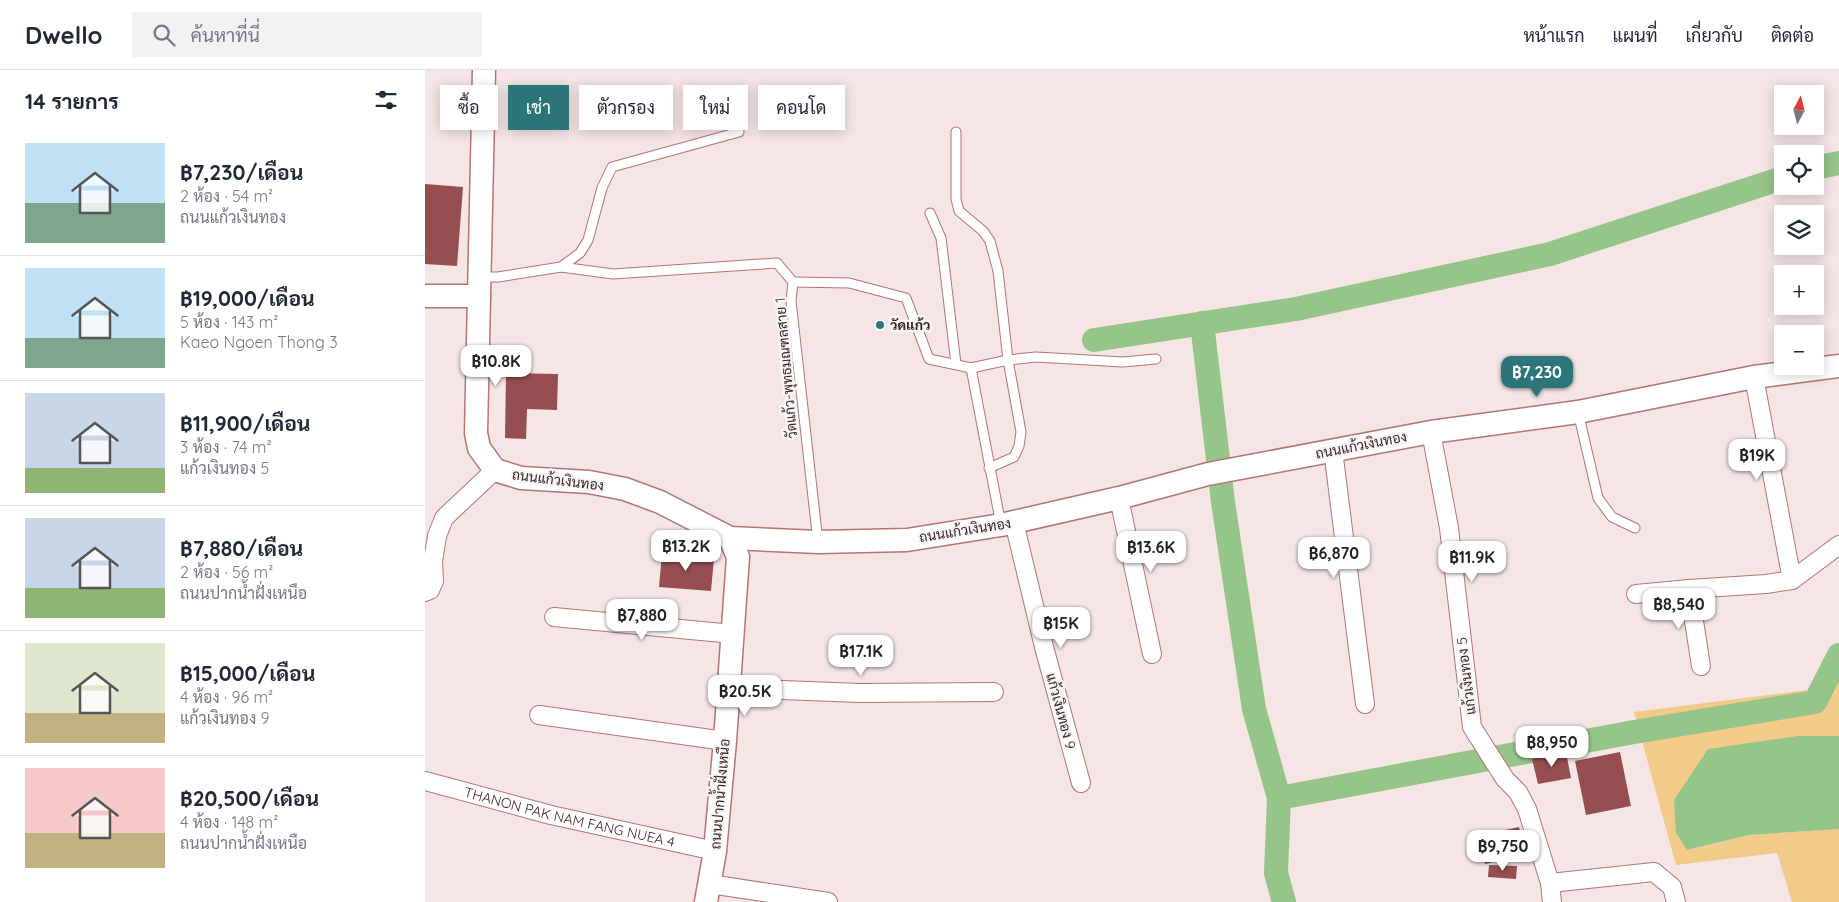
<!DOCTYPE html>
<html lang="th">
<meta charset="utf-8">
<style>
body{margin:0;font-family:Quicksand,Sarabun,sans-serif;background:#f2f2f3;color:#1f2937;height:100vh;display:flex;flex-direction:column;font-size:19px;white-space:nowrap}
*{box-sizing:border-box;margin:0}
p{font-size:16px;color:#747a83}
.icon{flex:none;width:28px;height:28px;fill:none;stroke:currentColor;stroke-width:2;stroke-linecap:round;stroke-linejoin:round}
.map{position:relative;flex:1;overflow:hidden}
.panel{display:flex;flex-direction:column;background:#fff;width:425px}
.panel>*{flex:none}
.banner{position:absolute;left:15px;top:15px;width:475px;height:45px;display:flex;gap:10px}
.needle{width:32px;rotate:7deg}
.controls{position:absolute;left:1349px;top:15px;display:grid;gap:10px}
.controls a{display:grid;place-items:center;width:50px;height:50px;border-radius:0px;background:#fff;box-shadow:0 2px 12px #0003;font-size:25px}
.price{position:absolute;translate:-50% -42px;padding:0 11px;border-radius:10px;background:#fff;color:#222;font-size:16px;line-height:32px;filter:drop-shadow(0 1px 2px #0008)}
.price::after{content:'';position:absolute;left:50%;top:30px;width:15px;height:11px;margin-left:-8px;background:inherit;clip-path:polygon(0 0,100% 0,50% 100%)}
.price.selected{background:#2c7679;color:#fff}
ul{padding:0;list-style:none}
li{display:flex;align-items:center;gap:15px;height:125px;padding:0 25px}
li+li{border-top:1px solid #e0e1e3}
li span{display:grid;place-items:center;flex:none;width:140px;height:100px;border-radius:0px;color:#555}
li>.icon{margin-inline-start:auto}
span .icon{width:60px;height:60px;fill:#fffc;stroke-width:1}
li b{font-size:21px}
h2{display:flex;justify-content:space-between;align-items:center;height:60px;padding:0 25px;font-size:21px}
.tag{padding:0 18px;border-radius:0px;background:#fff;box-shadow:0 2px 12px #0003;font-size:18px;line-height:45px}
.tag.selected{background:#2c7679;color:#fff}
header{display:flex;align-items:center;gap:30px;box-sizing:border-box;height:70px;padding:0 25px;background:#fff;border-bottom:1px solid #e0e1e3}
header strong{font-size:24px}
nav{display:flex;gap:28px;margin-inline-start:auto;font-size:18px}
.search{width:350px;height:45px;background:#f2f2f3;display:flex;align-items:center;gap:12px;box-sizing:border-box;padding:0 18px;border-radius:0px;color:#747a83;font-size:19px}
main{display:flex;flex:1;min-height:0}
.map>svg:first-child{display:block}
.green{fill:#f2ca8a}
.water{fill:#96c589}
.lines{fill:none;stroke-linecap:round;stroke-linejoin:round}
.canal{stroke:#96c589;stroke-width:24}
.building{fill:#974e50}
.service-casing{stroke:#b67474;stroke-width:11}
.minor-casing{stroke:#b67474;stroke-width:20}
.tertiary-casing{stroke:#b67474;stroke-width:25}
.service{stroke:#fff;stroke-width:9}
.minor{stroke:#fff;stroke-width:18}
.tertiary{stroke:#fff;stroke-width:22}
.poi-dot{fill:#2c7679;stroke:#f7f7f7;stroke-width:2}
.labels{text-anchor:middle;stroke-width:5;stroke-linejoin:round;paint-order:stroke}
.poi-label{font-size:14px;font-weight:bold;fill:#3f2424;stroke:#f7f7f7;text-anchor:start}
.street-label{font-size:14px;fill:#3f2424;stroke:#f7f7f7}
</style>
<header>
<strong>Dwello</strong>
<div class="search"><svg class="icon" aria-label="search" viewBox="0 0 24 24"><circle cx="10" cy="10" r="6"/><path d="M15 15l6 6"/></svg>ค้นหาที่นี่</div>
<nav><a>หน้าแรก</a><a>แผนที่</a><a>เกี่ยวกับ</a><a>ติดต่อ</a></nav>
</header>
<main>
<section class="panel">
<h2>14 รายการ<svg class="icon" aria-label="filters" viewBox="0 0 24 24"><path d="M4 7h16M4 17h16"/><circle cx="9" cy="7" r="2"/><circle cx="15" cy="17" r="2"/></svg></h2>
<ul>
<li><span style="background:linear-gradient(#bfe0f5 60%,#7fa58c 0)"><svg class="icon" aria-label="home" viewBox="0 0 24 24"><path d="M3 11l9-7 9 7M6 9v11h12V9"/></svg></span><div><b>฿7,230/เดือน</b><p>2 ห้อง · 54 m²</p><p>ถนนแก้วเงินทอง</p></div></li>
<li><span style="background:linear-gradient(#bfe0f5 70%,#7fa58c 0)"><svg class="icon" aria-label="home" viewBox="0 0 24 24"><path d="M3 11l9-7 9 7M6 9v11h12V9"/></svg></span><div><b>฿19,000/เดือน</b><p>5 ห้อง · 143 m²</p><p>Kaeo Ngoen Thong 3</p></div></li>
<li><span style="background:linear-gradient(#c9d6e8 75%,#8fb573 0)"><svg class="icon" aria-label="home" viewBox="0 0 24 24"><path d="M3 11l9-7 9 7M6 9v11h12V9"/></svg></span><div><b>฿11,900/เดือน</b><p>3 ห้อง · 74 m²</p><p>แก้วเงินทอง 5</p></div></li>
<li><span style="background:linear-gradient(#c9d6e8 70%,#8fb573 0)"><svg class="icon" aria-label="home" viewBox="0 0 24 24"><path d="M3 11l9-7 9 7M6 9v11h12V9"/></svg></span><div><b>฿7,880/เดือน</b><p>2 ห้อง · 56 m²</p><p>ถนนปากน้ำฝั่งเหนือ</p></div></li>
<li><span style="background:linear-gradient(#dfe7d0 70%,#c2b280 0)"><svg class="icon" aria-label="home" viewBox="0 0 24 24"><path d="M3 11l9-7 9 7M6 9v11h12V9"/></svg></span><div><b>฿15,000/เดือน</b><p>4 ห้อง · 96 m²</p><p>แก้วเงินทอง 9</p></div></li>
<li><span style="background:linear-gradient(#f6c9c9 65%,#c2b280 0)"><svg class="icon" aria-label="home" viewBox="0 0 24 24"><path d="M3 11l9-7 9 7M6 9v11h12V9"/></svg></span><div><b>฿20,500/เดือน</b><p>4 ห้อง · 148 m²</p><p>ถนนปากน้ำฝั่งเหนือ</p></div></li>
</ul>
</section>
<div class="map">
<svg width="1414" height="832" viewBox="0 0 1414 832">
<rect width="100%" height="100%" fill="#f5e5e5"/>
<!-- green -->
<polygon class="green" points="1414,587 1414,666 1373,666 1263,780 1324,765 1414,759 1414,832 1367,832 1352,783 1251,795 1209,642 1383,620"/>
<!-- water -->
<polygon class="water" points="1373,666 1414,666 1414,759 1324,765 1262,780 1251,763 1249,730 1283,679"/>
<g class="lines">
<!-- canal -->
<g class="canal">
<polyline points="1390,98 1414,93"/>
<polyline points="777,253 798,432 829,639 854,728 851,803 859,832"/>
<polyline points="669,270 871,239 1125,184 1358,108"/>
<polyline points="854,728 1209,662 1390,632 1414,585"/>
</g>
</g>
<!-- building -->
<g class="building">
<polygon points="0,114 38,117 32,196 0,194"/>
<polygon points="81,303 133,304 132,340 102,339 101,369 80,368"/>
<polygon points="237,483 289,488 286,521 234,517"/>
<polygon points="1141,682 1146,708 1113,714 1107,689"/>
<polygon points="1195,682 1206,736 1161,745 1150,691"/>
<polygon points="1094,757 1101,785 1060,794 1054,766"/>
<polygon points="1064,795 1092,796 1091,809 1063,807"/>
</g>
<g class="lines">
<defs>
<g id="service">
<polyline points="531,62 531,129 534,141 558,161 565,171 573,201 583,290 596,362 594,376 589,387 564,398"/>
<polyline points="505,143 516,168 531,294"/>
<polyline points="136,197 188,204 352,193 368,212 366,231 393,472"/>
<polyline points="55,207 73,207 136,197 155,183 163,170 177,118 187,97 314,62"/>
<polyline points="368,212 424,213 481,228 504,289 546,298 583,290 611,287 698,292 731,289"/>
<polyline points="546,298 576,455"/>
<polyline points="1153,342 1173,428 1187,447 1210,458"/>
</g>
<g id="minor">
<polyline points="1329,307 1367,510"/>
<polyline points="1006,362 1024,458 1047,657 1080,709 1093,722 1102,739 1125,813 1127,832"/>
<polyline points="908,380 940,634"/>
<polyline points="694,428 727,584"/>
<polyline points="589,452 619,577 656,713"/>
<polyline points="1264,519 1276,596"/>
<polyline points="0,522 5,520 9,511 8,491 12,466 19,448 70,400"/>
<polyline points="1211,524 1264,519 1341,514 1367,510 1414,475"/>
<polyline points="129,547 308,564"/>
<polyline points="303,618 435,623 569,622"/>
<polyline points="114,645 300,671"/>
<path id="s1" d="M0 711 126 745 290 781"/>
<polyline points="1125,813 1229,802 1247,817 1251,832"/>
<polyline points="285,814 403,832"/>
</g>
<g id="tertiary">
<polyline points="59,0 51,363 54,378 70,400 96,408 164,412 200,419 235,432 305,468 393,472 482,470 576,455 694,428 783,404 1006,362 1153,342 1329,307 1414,296"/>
<polyline points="0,226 54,226"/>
<polyline points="281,832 290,781 300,671 313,487 305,468"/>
</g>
</defs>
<!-- service casing -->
<use href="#service" class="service-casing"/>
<!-- minor casing -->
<use href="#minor" class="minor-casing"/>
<!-- tertiary casing -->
<use href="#tertiary" class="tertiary-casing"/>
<!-- service -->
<use href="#service" class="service"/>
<!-- minor -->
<use href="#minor" class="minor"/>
<!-- tertiary -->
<use href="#tertiary" class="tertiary"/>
</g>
<!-- markers -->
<circle class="poi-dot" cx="455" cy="255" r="5"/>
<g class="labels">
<!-- poi labels -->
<g class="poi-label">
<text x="465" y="260">วัดแก้ว</text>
</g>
<!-- street labels -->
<g class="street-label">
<text transform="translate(361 298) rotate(-95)" y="5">วัดแก้ว-พุทธมณฑลสาย 1</text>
<text transform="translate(936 375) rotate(-11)" y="5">ถนนแก้วเงินทอง</text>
<text transform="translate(133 410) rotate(7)" y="5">ถนนแก้วเงินทอง</text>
<text transform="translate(540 460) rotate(-9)" y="5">ถนนแก้วเงินทอง</text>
<text transform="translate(1041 606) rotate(-97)" y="5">แก้วเงินทอง 5</text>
<text transform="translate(636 641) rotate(75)" y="5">แก้วเงินทอง 9</text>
<text transform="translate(295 724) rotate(-85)" y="5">ถนนปากน้ำฝั่งเหนือ</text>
<text dy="5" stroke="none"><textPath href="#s1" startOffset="149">THANON PAK NAM FANG NUEA 4</textPath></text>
</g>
</g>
</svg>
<div class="controls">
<a><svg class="needle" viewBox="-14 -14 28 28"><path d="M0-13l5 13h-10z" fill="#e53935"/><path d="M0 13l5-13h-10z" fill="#747a83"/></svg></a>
<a><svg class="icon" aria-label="locate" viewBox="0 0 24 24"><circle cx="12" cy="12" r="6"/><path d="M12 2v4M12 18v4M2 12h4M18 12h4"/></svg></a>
<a><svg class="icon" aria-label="layers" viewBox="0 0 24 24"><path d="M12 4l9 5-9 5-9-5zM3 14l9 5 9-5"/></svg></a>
<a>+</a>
<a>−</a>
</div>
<b class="price" style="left:71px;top:317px">฿10.8K</b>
<b class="price selected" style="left:1112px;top:328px">฿7,230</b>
<b class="price" style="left:1332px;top:411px">฿19K</b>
<b class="price" style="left:261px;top:502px">฿13.2K</b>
<b class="price" style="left:726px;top:503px">฿13.6K</b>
<b class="price" style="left:909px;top:509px">฿6,870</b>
<b class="price" style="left:1047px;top:513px">฿11.9K</b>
<b class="price" style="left:1254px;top:560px">฿8,540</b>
<b class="price" style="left:217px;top:571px">฿7,880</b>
<b class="price" style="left:636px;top:579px">฿15K</b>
<b class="price" style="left:436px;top:607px">฿17.1K</b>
<b class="price" style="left:320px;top:647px">฿20.5K</b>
<b class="price" style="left:1127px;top:698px">฿8,950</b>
<b class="price" style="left:1078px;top:802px">฿9,750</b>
<div class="banner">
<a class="tag">ซื้อ</a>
<a class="tag selected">เช่า</a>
<a class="tag">ตัวกรอง</a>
<a class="tag">ใหม่</a>
<a class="tag">คอนโด</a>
</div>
</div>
</main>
